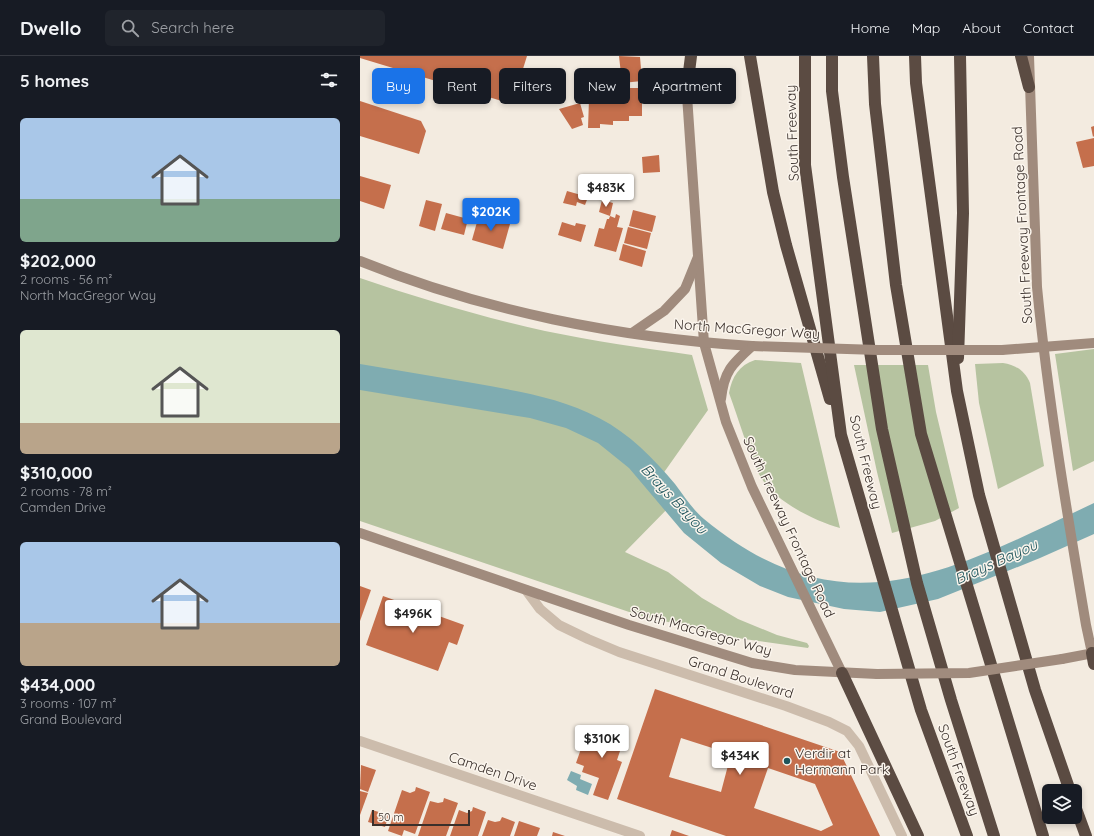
<!DOCTYPE html>
<meta charset="utf-8">
<style>
body{margin:0;font-family:Quicksand,sans-serif;background:#20242c;color:#f1f3f6;height:100vh;display:flex;flex-direction:column;font-size:15px;white-space:nowrap}
*{box-sizing:border-box;margin:0}
p{font-size:13px;color:#9ea1a6}
.icon{flex:none;width:22px;height:22px;fill:none;stroke:currentColor;stroke-width:2;stroke-linecap:round;stroke-linejoin:round}
.map{position:relative;flex:1;overflow:hidden}
.details{display:flex;flex-direction:column;background:#171b24;width:360px}
.details>*{flex:none}
.top-card{position:absolute;left:12px;top:12px;width:380px;height:36px;display:flex;gap:8px}
.fabs{position:absolute;left:682px;top:728px;display:grid;gap:8px}
.fabs a{display:grid;place-items:center;width:40px;height:40px;border-radius:6px;background:#171b24;box-shadow:0 2px 6px #0003;font-size:20px}
.scale{position:absolute;left:12px;bottom:10px;width:98px;box-sizing:border-box;padding-left:4px;border:2px solid #3a302b;border-top:0;font-size:11px;line-height:14px;white-space:nowrap;color:#3a302b;-webkit-text-stroke:3px #fbf5ed;paint-order:stroke}
.price{position:absolute;translate:-50% -34px;padding:0 9px;border-radius:4px;background:#fff;color:#222;font-size:13px;line-height:26px;filter:drop-shadow(0 1px 2px #0008)}
.price::after{content:'';position:absolute;left:50%;top:24px;width:12px;height:9px;margin-left:-6px;background:inherit;clip-path:polygon(0 0,100% 0,50% 100%)}
.price.current{background:#1a73e8;color:#fff}
ul{padding:0;list-style:none}
li{display:grid;align-content:center;gap:8px;height:212px;padding:0 20px}
li span{display:grid;place-items:center;height:124px;border-radius:6px;color:#555}
li>.icon{margin-inline-start:auto}
span .icon{width:72px;height:72px;fill:#fffc;stroke-width:1}
li b{font-size:17px}
h2{display:flex;justify-content:space-between;align-items:center;height:48px;padding:0 20px;font-size:17px}
.chip{padding:0 14px;border-radius:6px;background:#171b24;box-shadow:0 2px 6px #0003;font-size:14px;line-height:36px}
.chip.current{background:#1a73e8;color:#fff}
header{display:flex;align-items:center;gap:24px;box-sizing:border-box;height:56px;padding:0 20px;background:#171b24;border-bottom:1px solid #363941}
header strong{font-size:19px}
nav{display:flex;gap:22px;margin-inline-start:auto;font-size:14px}
.search{width:280px;height:36px;background:#20242c;display:flex;align-items:center;gap:10px;box-sizing:border-box;padding:0 14px;border-radius:6px;color:#9ea1a6;font-size:15px}
main{display:flex;flex:1;min-height:0}
.map>svg:first-child{display:block}
.green{fill:#b6c3a0}
.water{fill:#7facb1}
.building{fill:#c56f4c;fill-rule:evenodd}
.lines{fill:none;stroke-linecap:round;stroke-linejoin:round}
.street{stroke:#ccbcac;stroke-width:10}
.secondary{stroke:#a08b7d;stroke-width:10}
.highway{stroke:#5b4b42;stroke-width:12}
.secondary-bridge{stroke:#a08b7d;stroke-width:10}
.poi-dot{fill:#20555c;stroke:#fbf5ed;stroke-width:1.5}
.labels{text-anchor:middle;stroke-width:3;stroke-linejoin:round;paint-order:stroke}
.street-label{font-size:14px;fill:#3a302b;stroke:#fbf5ed}
.poi-label{font-size:14px;fill:#3a302b;stroke:#fbf5ed;text-anchor:start}
.water-label{font-size:15px;font-style:italic;fill:#20555c;stroke:#fbf5ed}
</style>
<header>
<strong>Dwello</strong>
<div class="search"><svg class="icon" aria-label="search" viewBox="0 0 24 24"><circle cx="10" cy="10" r="6"/><path d="M15 15l6 6"/></svg>Search here</div>
<nav><a>Home</a><a>Map</a><a>About</a><a>Contact</a></nav>
</header>
<main>
<section class="details">
<h2>5 homes<svg class="icon" aria-label="filters" viewBox="0 0 24 24"><path d="M4 7h16M4 17h16"/><circle cx="9" cy="7" r="2"/><circle cx="15" cy="17" r="2"/></svg></h2>
<ul>
<li><span style="background:linear-gradient(#a9c7e8 65%,#7fa58c 0)"><svg class="icon" aria-label="home" viewBox="0 0 24 24"><path d="M3 11l9-7 9 7M6 9v11h12V9"/></svg></span><div><b>$202,000</b><p>2 rooms · 56 m²</p><p>North MacGregor Way</p></div></li>
<li><span style="background:linear-gradient(#dfe7d0 75%,#b9a48a 0)"><svg class="icon" aria-label="home" viewBox="0 0 24 24"><path d="M3 11l9-7 9 7M6 9v11h12V9"/></svg></span><div><b>$310,000</b><p>2 rooms · 78 m²</p><p>Camden Drive</p></div></li>
<li><span style="background:linear-gradient(#a9c7e8 65%,#b9a48a 0)"><svg class="icon" aria-label="home" viewBox="0 0 24 24"><path d="M3 11l9-7 9 7M6 9v11h12V9"/></svg></span><div><b>$434,000</b><p>3 rooms · 107 m²</p><p>Grand Boulevard</p></div></li>
</ul>
</section>
<div class="map">
<svg width="734" height="780" viewBox="0 0 734 780">
<rect width="100%" height="100%" fill="#f3ebe0"/>
<!-- green -->
<g class="green">
<path d="M0 222C61 243 122 261 185 275 233 285 283 292 332 299L348 354 300 422 315 445 265 496 308 516 342 542 378 563 417 579 447 587 449 590 448 592 377 582 278 559 0 465Z"/>
<polygon points="734,293 734,405 713,415 695,298"/>
<path d="M395 304 441 307 480 472C454 465 412 444 399 418 387 393 379 364 369 337 372 321 379 309 395 304Z"/>
<path d="M643 307C656 309 665 315 670 327L684 410 638 433 619 347 615 308Z"/>
<polygon points="494,309 568,309 576,356 599,452 575,465 532,477 517,416"/>
</g>
<!-- water -->
<g class="water">
<path d="M0 308C38 314 75 321 113 327 156 335 200 341 239 362 270 378 293 402 315 428 324 440 333 454 344 463 484 579 592 514 734 447V478L680 502 578 543 520 556 484 553 428 541 400 530 361 507 324 477 269 412 238 387 206 372 170 362 0 334Z"/>
<polygon points="211,715 221,719 220,723 232,728 228,739 216,734 217,730 207,724"/>
</g>
<!-- building -->
<g class="building">
<polygon points="0,0 167,0 152,48 0,2"/>
<polygon points="259,0 280,1 282,25 262,27"/>
<polygon points="269,32 282,32 282,60 269,60 269,65 253,65 253,69 240,68 240,72 228,72 229,43 240,44 240,41 256,41 256,36 269,37"/>
<polygon points="0,45 61,65 66,75 59,98 0,80"/>
<polygon points="220,47 224,61 221,62 223,69 212,73 199,53"/>
<polygon points="734,70 734,80 733,81 731,71"/>
<polygon points="734,82 734,110 723,112 716,86"/>
<polygon points="299,99 300,116 283,117 282,101"/>
<polygon points="0,120 31,129 24,153 0,145"/>
<polygon points="207,135 228,141 225,149 217,146 216,150 203,147"/>
<polygon points="66,144 82,148 75,175 59,170"/>
<polygon points="242,144 253,147 250,160 239,156"/>
<polygon points="273,154 296,160 292,176 269,170"/>
<polygon points="86,157 108,163 104,179 81,173"/>
<polygon points="256,158 260,160 257,171 263,172 256,196 234,190 239,172 244,173 247,163 249,163 250,160 255,162"/>
<polygon points="119,159 150,168 143,193 112,184"/>
<polygon points="202,166 215,170 216,167 226,169 221,186 198,179"/>
<polygon points="268,171 291,177 287,193 264,187"/>
<polygon points="263,188 286,195 282,211 259,204"/>
<polygon points="0,530 11,534 0,565"/>
<polygon points="23,540 104,569 97,589 89,586 78,615 6,589"/>
<path d="M295 633 480 696 520 780H366L257 743ZM321 682 371 698 361 736 309 721ZM408 712 455 728 473 769 461 775 394 752Z"/>
<polygon points="252,669 264,673 260,685 263,686 257,704 262,706 248,744 233,739 239,722 222,716 224,710 216,707 228,673 248,680"/>
<polygon points="1,709 16,714 8,736 0,733"/>
<polygon points="56,731 70,736 55,778 44,774 42,780 28,775 42,734 50,737 55,735"/>
<polygon points="0,735 8,737 0,759"/>
<polygon points="84,742 98,747 86,780 58,780 70,745 78,747 83,746"/>
<polygon points="113,751 126,756 118,780 90,780 99,754 107,757 112,755"/>
<polygon points="12,754 29,759 25,771 8,766"/>
<polygon points="142,761 155,766 150,780 122,780 128,764 135,766 140,765"/>
<polygon points="159,765 180,772 177,780 154,780"/>
<polygon points="312,774 329,780 310,780"/>
<polygon points="193,776 205,780 192,780"/>
</g>
<g class="lines">
<!-- street -->
<g class="street">
<polyline points="166,534 180,553 199,569 228,583 259,596 426,650 469,666 487,675 499,690 542,780"/>
<polyline points="0,685 280,780"/>
</g>
<!-- secondary -->
<g class="secondary">
<path d="M669 0 677 231C688 344 707 457 726 569L732 597"/>
<polyline points="326,25 344,287 366,366 392,431 482,617"/>
<path d="M0 205C123 255 260 282 392 290"/>
<polyline points="272,277 304,255 325,233 338,201"/>
<polyline points="642,294 734,287"/>
<path d="M361 343C364 315 372 308 392 290"/>
<polyline points="0,477 269,569 392,607 435,614 517,618"/>
<polyline points="702,603 734,597"/>
</g>
<!-- highway -->
<g class="highway">
<polyline points="390,0 413,136 426,189 470,343"/>
<polyline points="445,0 445,109 481,379 561,654 607,780"/>
<polyline points="472,0 472,35 483,121 522,373 557,527 591,644 634,780"/>
<polyline points="513,0 515,48 536,229 561,378 683,780"/>
<polyline points="555,0 556,27 597,335 619,439 675,634 710,735"/>
<polyline points="661,0 669,31"/>
<polyline points="327,32 331,0"/>
<polyline points="598,302 603,157 600,0"/>
<polyline points="732,597 734,608"/>
<polyline points="482,617 558,780"/>
<polyline points="715,750 726,780"/>
</g>
<!-- secondary-bridge -->
<g class="secondary-bridge">
<polyline points="392,290 518,294 642,294"/>
<polyline points="517,618 609,617 702,603"/>
</g>
</g>
<!-- markers -->
<circle class="poi-dot" cx="427" cy="705" r="4"/>
<g class="labels">
<!-- street labels -->
<g class="street-label">
<text transform="translate(432 77) rotate(-92)" y="5">South Freeway</text>
<text transform="translate(662 169) rotate(-93)" y="5">South Freeway Frontage Road</text>
<text transform="translate(387 273) rotate(4)" y="5">North MacGregor Way</text>
<text transform="translate(506 406) rotate(76)" y="5">South Freeway</text>
<text transform="translate(429 471) rotate(65)" y="5">South Freeway Frontage Road</text>
<text transform="translate(341 575) rotate(16)" y="5">South MacGregor Way</text>
<text transform="translate(381 621) rotate(18)" y="5">Grand Boulevard</text>
<text transform="translate(599 714) rotate(70)" y="5">South Freeway</text>
<text transform="translate(133 715) rotate(19)" y="5">Camden Drive</text>
</g>
<!-- poi labels -->
<g class="poi-label">
<text x="435" y="702">Verdir at<tspan x="435" dy="16">Hermann Park</tspan></text>
</g>
<!-- water labels -->
<g class="water-label">
<text transform="translate(314 443) rotate(47)" y="5">Brays Bayou</text>
<text transform="translate(636 506) rotate(-24)" y="5">Brays Bayou</text>
</g>
</g>
</svg>
<div class="fabs">
<a><svg class="icon" aria-label="layers" viewBox="0 0 24 24"><path d="M12 4l9 5-9 5-9-5zM3 14l9 5 9-5"/></svg></a>
</div>
<div class="scale">50 m</div>
<b class="price" style="left:246px;top:152px">$483K</b>
<b class="price current" style="left:131px;top:176px">$202K</b>
<b class="price" style="left:53px;top:578px">$496K</b>
<b class="price" style="left:242px;top:703px">$310K</b>
<b class="price" style="left:380px;top:720px">$434K</b>
<div class="top-card">
<a class="chip current">Buy</a>
<a class="chip">Rent</a>
<a class="chip">Filters</a>
<a class="chip">New</a>
<a class="chip">Apartment</a>
</div>
</div>
</main>
